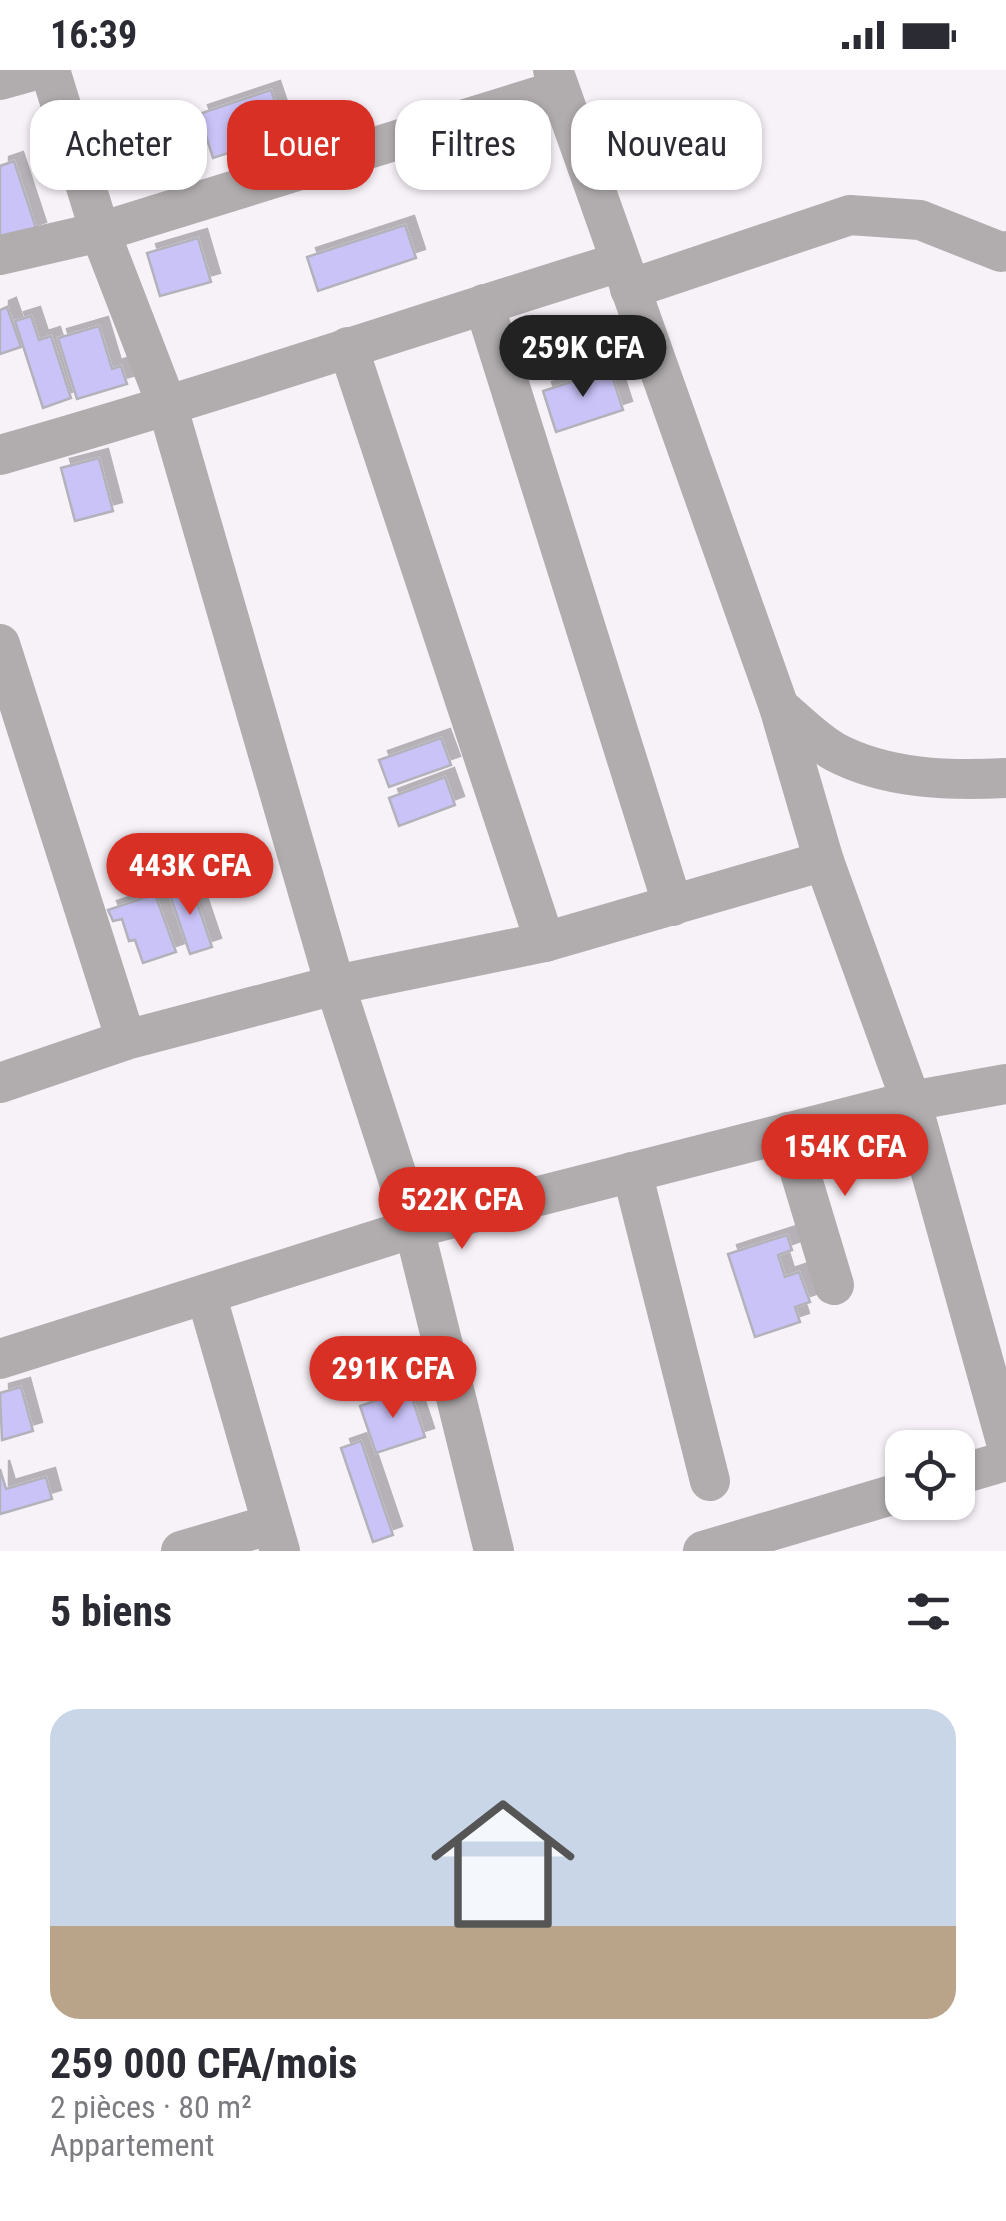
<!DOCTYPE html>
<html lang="fr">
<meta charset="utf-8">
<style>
body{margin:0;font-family:"Roboto Condensed",sans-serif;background:#f2f2f3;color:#2b2b33;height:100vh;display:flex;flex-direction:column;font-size:38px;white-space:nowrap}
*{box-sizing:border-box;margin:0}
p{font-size:32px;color:#7c7c81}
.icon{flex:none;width:55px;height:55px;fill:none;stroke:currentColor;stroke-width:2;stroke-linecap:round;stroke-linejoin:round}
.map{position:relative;height:1481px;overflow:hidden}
.panel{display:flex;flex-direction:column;background:#fff;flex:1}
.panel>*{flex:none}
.guide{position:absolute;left:30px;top:30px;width:948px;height:90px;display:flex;gap:20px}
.controls{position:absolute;left:885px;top:1360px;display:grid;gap:20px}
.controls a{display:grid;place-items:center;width:90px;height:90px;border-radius:20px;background:#fff;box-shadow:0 2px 8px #0004;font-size:50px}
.price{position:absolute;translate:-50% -85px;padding:0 22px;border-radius:35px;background:#d93025;color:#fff;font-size:32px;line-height:65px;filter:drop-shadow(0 2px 5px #0008)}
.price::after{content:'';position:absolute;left:50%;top:60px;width:30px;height:22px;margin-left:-15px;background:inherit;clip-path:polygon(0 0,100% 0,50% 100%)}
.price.selected{background:#222;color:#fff}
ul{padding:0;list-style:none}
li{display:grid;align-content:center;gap:20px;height:530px;padding:0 50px}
li span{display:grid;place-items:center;height:310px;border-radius:30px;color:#555}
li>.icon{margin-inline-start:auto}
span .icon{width:180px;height:180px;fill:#fffc;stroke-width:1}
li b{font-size:42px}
h2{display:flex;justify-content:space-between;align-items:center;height:120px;padding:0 50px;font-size:42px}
.pill{padding:0 35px;border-radius:30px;background:#fff;box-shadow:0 2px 8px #0004;font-size:35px;line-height:90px}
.pill.selected{background:#d93025;color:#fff}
.status{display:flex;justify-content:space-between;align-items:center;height:70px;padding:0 50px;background:#fff;direction:ltr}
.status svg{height:28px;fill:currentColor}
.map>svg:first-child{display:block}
.building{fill:#cac3f8;stroke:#b3b2ba;stroke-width:2.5;filter:url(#shadow)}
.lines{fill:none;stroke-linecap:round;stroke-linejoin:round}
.minor{stroke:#b1adaf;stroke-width:40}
</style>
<div class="status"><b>16:39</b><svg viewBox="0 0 49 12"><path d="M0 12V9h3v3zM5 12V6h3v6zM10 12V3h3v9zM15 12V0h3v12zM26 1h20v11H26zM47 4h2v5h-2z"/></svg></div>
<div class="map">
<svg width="1006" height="1481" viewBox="0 0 1006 1481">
<defs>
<filter id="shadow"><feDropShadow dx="9" dy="-9" stdDeviation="0" flood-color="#0004"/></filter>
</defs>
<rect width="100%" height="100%" fill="#f7f1f8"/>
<!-- building -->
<g class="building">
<polygon points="271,20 286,64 213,88 199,44"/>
<polygon points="14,91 37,161 0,173 0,96"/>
<polygon points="405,155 416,188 318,221 307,187"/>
<polygon points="198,168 211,212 160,226 147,183"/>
<polygon points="7,237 21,277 0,284 0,240"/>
<polygon points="31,246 39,270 51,266 71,328 43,338 15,251"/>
<polygon points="99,256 112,299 121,296 127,314 77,329 58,268"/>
<polygon points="610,299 623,340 556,362 543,321"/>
<polygon points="99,388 113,441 75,451 61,398"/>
<polygon points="441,668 451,695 389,717 379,690"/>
<polygon points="445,707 455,735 399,756 389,728"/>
<polygon points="190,812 212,877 190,884 168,819"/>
<polygon points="155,824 176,882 143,893 135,870 129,871 122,849 113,851 108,840"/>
<polygon points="787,1165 792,1180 778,1185 785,1207 799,1202 810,1232 795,1237 800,1252 755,1267 728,1184"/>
<polygon points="21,1317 33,1361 2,1370 0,1323"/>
<polygon points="409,1319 425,1367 376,1383 360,1336"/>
<polygon points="361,1371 393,1465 373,1472 341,1378"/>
<polygon points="0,1399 6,1419 46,1407 52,1429 0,1444"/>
</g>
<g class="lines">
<!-- minor -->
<g class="minor">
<polyline points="50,0 100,162 168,338 335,915 414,1158 494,1481"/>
<polyline points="553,0 779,637 824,791 911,1031 1006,1372"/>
<polyline points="0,10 36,0"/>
<polyline points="0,185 100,162 559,20"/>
<polyline points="630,219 850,145 920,150 1001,182 1006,181"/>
<polyline points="484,234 673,836"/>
<polyline points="348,277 545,872"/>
<path d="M0 385C208 326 413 256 620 192"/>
<polyline points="0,574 126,970"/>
<path d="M779 637C796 651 815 671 835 682 886 709 949 711 1006 708"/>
<polyline points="0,1013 126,970 335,915 545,872 824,791"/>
<polyline points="788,1062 834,1215"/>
<polyline points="632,1102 710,1411"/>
<polyline points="206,1224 280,1481"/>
<polyline points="0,1289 414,1158 911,1031 1006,1014"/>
<polyline points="958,1405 1006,1391"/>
<polyline points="181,1481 272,1454"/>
<polyline points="703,1481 902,1422"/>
</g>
</g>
</svg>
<div class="controls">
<a><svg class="icon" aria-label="locate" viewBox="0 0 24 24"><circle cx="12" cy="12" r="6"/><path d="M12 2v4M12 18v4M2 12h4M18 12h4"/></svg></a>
</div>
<b class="price selected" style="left:583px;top:330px">259K CFA</b>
<b class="price" style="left:190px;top:848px">443K CFA</b>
<b class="price" style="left:845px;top:1129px">154K CFA</b>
<b class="price" style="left:462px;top:1182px">522K CFA</b>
<b class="price" style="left:393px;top:1351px">291K CFA</b>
<div class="guide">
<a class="pill">Acheter</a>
<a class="pill selected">Louer</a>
<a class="pill">Filtres</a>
<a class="pill">Nouveau</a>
</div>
</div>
<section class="panel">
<h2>5 biens<svg class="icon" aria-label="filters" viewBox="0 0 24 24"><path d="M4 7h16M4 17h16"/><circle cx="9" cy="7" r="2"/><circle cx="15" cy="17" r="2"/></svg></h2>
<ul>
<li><span style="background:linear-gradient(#c9d6e8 70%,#b9a48a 0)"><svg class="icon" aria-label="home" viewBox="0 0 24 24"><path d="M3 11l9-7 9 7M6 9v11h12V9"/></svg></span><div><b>259 000 CFA/mois</b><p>2 pièces · 80 m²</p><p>Appartement</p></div></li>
</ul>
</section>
